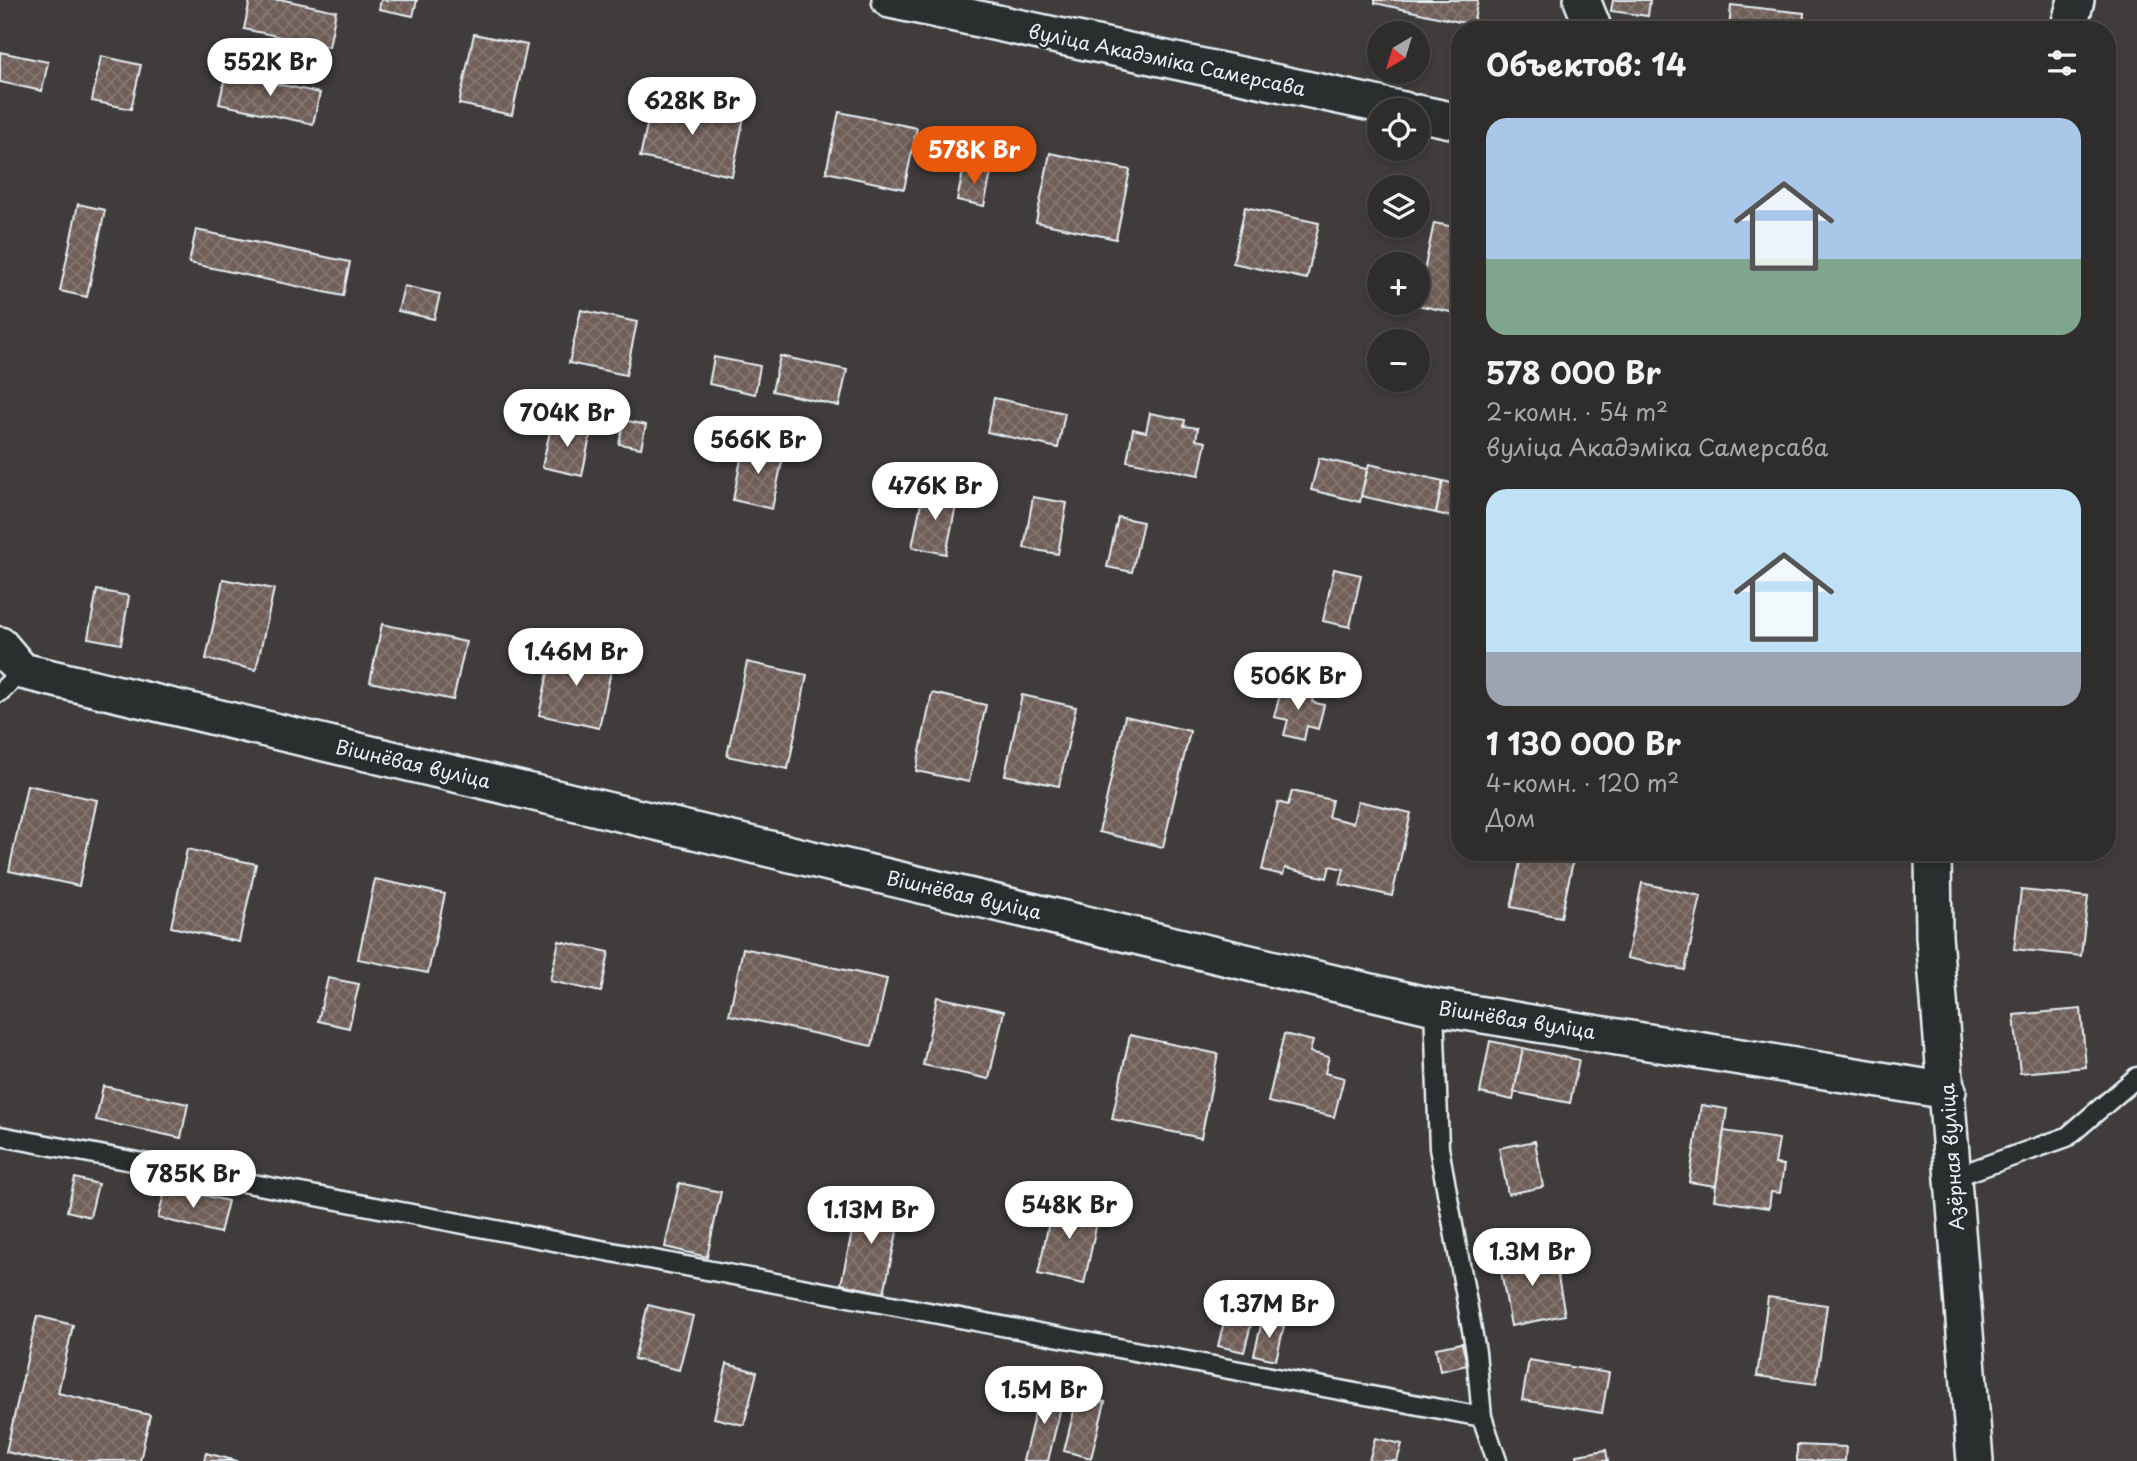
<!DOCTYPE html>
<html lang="ru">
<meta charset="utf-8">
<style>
body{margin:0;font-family:"Playpen Sans",sans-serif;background:#3b3938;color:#f1f3f6;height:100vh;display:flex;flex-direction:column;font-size:26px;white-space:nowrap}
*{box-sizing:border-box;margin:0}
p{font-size:23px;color:#a7a8a9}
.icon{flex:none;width:38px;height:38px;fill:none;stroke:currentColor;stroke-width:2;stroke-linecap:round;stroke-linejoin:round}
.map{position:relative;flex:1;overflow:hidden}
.panel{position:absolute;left:1451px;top:21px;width:665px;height:840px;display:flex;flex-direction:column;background:#2f2d2c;border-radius:28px;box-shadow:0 4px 10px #0003,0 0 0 2px #4a4948}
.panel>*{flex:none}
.needle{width:46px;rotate:218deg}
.fabs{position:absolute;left:1367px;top:21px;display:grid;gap:14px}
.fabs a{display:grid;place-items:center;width:63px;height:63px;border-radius:50%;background:#2f2d2c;box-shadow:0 4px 10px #0003,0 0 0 2px #4a4948;font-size:35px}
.price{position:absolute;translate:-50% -60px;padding:0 16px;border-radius:24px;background:#fff;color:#222;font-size:23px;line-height:46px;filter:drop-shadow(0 2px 4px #0008)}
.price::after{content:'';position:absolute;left:50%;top:42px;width:21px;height:16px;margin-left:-10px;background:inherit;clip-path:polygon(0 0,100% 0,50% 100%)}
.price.active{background:#ea580c;color:#fff}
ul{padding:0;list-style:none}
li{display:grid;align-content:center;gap:14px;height:371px;padding:0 35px}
li span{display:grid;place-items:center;height:217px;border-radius:21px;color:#555}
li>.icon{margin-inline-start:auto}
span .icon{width:126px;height:126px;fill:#fffc;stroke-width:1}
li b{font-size:30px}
h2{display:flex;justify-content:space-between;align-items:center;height:84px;padding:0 35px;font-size:30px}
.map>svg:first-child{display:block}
.building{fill:url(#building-cross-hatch);stroke:#e8f1f8;stroke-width:2}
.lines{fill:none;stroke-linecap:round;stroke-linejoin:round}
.lane-casing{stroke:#e8f1f8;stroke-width:23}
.street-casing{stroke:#e8f1f8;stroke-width:40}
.lane{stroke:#2a2d2e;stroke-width:18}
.street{stroke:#2a2d2e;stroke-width:35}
.labels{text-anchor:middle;stroke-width:5;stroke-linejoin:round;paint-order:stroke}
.street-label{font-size:19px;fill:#e8f1f8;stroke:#2a2d2e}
</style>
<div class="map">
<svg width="2137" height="1461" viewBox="0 0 2137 1461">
<defs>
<pattern id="building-cross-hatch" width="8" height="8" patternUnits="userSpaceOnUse" patternTransform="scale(1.75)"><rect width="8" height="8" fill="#705f58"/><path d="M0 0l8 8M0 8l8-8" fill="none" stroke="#847671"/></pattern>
</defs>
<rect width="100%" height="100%" fill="#3f3c3b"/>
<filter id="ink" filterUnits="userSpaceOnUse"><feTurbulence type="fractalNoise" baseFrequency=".0143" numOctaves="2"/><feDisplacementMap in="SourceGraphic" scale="14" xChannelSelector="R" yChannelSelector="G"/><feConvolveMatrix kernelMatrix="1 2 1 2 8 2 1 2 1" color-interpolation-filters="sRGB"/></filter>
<g filter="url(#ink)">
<!-- building -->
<g class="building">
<polygon points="250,0 284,0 336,11 329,47 244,29"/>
<polygon points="381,0 417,0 413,16 379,9"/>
<polygon points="1375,0 1478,0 1473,25 1375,3"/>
<polygon points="1613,0 1650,0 1648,16 1611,11"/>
<polygon points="1731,5 1804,13 1803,30 1729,30"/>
<polygon points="474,34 527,45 512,115 459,104"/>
<polygon points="0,52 48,62 42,91 0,82"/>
<polygon points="101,56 141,65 131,109 92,101"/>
<polygon points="226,73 320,93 313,124 219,104"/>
<polygon points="653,98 744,117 732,176 640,157"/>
<polygon points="839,112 917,128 904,189 826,172"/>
<polygon points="1050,153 1130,170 1116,239 1036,222"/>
<polygon points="964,167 991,173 984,206 957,200"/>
<polygon points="78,204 105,210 87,297 60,291"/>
<polygon points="1245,207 1319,223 1307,279 1233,263"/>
<polygon points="1434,223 1460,228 1460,314 1417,305"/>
<polygon points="196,230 350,262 343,296 189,263"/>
<polygon points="404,286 440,294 434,319 398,311"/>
<polygon points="581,310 637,322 626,375 569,363"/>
<polygon points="780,356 847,370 839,406 772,391"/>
<polygon points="714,357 760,366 755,394 709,384"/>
<polygon points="994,398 1065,413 1058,448 987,432"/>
<polygon points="1150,413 1185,420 1184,426 1198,428 1196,440 1206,442 1199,475 1127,461 1133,429 1146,432"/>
<polygon points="624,420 646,425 641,448 619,444"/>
<polygon points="552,422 591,431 582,476 542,467"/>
<polygon points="744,444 784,452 772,509 733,500"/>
<polygon points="1319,458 1367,469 1360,502 1311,490"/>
<polygon points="1369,464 1443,481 1436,513 1361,496"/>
<polygon points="1443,481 1460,485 1460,519 1436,513"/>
<polygon points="924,489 958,496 946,554 912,547"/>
<polygon points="1033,497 1067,503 1058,554 1024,548"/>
<polygon points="1118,517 1143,522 1132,572 1107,567"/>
<polygon points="1334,569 1361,575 1350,627 1323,621"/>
<polygon points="223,579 274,589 256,670 206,659"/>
<polygon points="97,590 129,596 121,644 88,638"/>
<polygon points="382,624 466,642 453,700 370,682"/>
<polygon points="553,649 613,662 599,728 539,715"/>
<polygon points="747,662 807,675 788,769 727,756"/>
<polygon points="1282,687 1314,694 1312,702 1324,705 1318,729 1307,726 1304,740 1284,735 1288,720 1274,717"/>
<polygon points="932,693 986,705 969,782 916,771"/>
<polygon points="1022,695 1076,707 1059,786 1005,775"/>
<polygon points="1125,716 1190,731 1163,847 1099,832"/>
<polygon points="27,785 97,800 79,886 9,871"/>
<polygon points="1292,791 1332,800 1328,817 1353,823 1358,801 1411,813 1392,896 1340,884 1344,869 1330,866 1327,878 1285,868 1283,875 1262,870 1278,802 1288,805"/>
<polygon points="187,849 256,864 239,942 171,927"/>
<polygon points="1522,852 1575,852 1561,917 1511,907"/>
<polygon points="375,879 445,894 428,973 358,959"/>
<polygon points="1642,883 1701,896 1685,970 1627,958"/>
<polygon points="2021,890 2088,897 2081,956 2014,949"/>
<polygon points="559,941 609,952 601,992 550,981"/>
<polygon points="743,948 887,979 872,1046 729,1015"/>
<polygon points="328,978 359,984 349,1028 318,1021"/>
<polygon points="937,997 1004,1011 989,1079 923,1065"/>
<polygon points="2081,1009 2086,1067 2020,1073 2014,1015"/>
<polygon points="1284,1034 1313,1041 1310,1052 1329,1057 1325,1073 1344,1078 1334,1117 1268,1102"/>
<polygon points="1130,1035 1218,1054 1201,1138 1112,1119"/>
<polygon points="1490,1041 1523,1048 1513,1100 1480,1093"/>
<polygon points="1523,1048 1579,1060 1570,1103 1514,1092"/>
<polygon points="103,1086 188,1104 181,1138 96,1120"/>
<polygon points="1701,1105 1727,1109 1716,1186 1689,1182"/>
<polygon points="1724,1131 1779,1139 1775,1164 1784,1165 1780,1193 1771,1192 1769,1208 1714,1200"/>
<polygon points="1535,1141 1543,1187 1508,1194 1499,1148"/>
<polygon points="75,1178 98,1184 90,1217 67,1211"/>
<polygon points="679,1183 721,1192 707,1257 665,1247"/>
<polygon points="166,1186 228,1201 220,1233 158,1218"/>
<polygon points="859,1199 902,1209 884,1293 841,1284"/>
<polygon points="1054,1199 1100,1208 1084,1284 1038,1274"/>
<polygon points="1553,1250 1565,1315 1511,1326 1499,1260"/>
<polygon points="1275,1285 1305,1293 1300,1309 1271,1302"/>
<polygon points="1231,1294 1257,1301 1244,1352 1218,1346"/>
<polygon points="1768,1297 1827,1305 1816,1384 1757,1376"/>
<polygon points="648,1305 693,1316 679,1370 634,1359"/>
<polygon points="37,1316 73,1325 58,1393 150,1415 140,1461 46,1461 6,1452"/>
<polygon points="1262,1321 1284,1326 1276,1360 1254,1355"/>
<polygon points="1462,1343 1467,1365 1440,1371 1436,1348"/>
<polygon points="1529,1360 1609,1373 1602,1413 1522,1400"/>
<polygon points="727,1364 757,1372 744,1425 714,1418"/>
<polygon points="1041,1388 1064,1394 1048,1461 1023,1461"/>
<polygon points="1078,1395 1105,1402 1091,1458 1064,1451"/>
<polygon points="1375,1438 1402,1444 1397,1461 1369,1461"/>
<polygon points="1797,1445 1846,1447 1845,1461 1797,1461"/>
<polygon points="1606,1450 1608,1461 1578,1461 1577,1455"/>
<polygon points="206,1453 237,1461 204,1461"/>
</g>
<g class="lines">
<defs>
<g id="lane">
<polyline points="0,692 22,671"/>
<polyline points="1434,1007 1439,1148 1476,1352 1482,1417 1497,1461"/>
<polyline points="0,1136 1482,1417"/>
<polyline points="1954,1177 2067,1137 2137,1077"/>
</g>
<g id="street">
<polyline points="890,0 1404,110"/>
<polyline points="1582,0 1594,30"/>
<polyline points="2068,30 2076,0"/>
<polyline points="1418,113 1460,122"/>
<polyline points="0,645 22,671 1434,1007 1948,1091"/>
<polyline points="1933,852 1934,936 1975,1461"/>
</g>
</defs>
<!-- lane casing -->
<use href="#lane" class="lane-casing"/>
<!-- street casing -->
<use href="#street" class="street-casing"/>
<!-- lane -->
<use href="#lane" class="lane"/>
<!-- street -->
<use href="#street" class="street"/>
</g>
</g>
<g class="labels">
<!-- street labels -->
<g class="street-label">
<text transform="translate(1167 60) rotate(12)" y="7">вуліца Акадэміка Самерсава</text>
<text transform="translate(413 764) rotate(13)" y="7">Вішнёвая вуліца</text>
<text transform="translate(964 895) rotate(13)" y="7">Вішнёвая вуліца</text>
<text transform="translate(1517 1020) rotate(9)" y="7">Вішнёвая вуліца</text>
<text transform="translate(1952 1157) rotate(-94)" y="7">Азёрная вуліца</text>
</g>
</g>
</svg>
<div class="fabs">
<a><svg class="needle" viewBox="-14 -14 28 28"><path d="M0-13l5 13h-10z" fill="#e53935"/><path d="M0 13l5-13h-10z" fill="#a7a8a9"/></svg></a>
<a><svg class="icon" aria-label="locate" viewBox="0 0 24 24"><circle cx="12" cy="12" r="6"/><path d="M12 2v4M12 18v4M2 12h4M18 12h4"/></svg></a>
<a><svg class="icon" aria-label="layers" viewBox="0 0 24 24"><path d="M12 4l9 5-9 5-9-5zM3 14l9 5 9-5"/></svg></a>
<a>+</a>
<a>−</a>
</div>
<b class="price" style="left:270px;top:98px">552K Br</b>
<b class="price" style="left:692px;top:137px">628K Br</b>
<b class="price active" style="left:974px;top:186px">578K Br</b>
<b class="price" style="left:567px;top:449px">704K Br</b>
<b class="price" style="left:758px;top:476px">566K Br</b>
<b class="price" style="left:935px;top:522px">476K Br</b>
<b class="price" style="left:576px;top:688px">1.46M Br</b>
<b class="price" style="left:1298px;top:712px">506K Br</b>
<b class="price" style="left:193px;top:1210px">785K Br</b>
<b class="price" style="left:1069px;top:1241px">548K Br</b>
<b class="price" style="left:871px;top:1246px">1.13M Br</b>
<b class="price" style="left:1532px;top:1288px">1.3M Br</b>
<b class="price" style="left:1269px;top:1340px">1.37M Br</b>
<b class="price" style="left:1044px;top:1426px">1.5M Br</b>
<section class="panel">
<h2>Объектов: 14<svg class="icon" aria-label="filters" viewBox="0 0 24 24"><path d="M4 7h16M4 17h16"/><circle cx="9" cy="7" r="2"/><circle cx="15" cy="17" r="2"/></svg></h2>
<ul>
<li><span style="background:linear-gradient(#a9c7e8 65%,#7fa58c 0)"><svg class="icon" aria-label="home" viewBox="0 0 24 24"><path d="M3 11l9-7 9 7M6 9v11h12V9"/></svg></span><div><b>578 000 Br</b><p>2-комн. · 54 m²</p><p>вуліца Акадэміка Самерсава</p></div></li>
<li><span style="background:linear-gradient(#bfe0f5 75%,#9aa5b1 0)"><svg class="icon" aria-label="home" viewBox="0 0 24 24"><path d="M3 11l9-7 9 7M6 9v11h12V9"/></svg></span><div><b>1 130 000 Br</b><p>4-комн. · 120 m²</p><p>Дом</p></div></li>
</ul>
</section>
</div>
